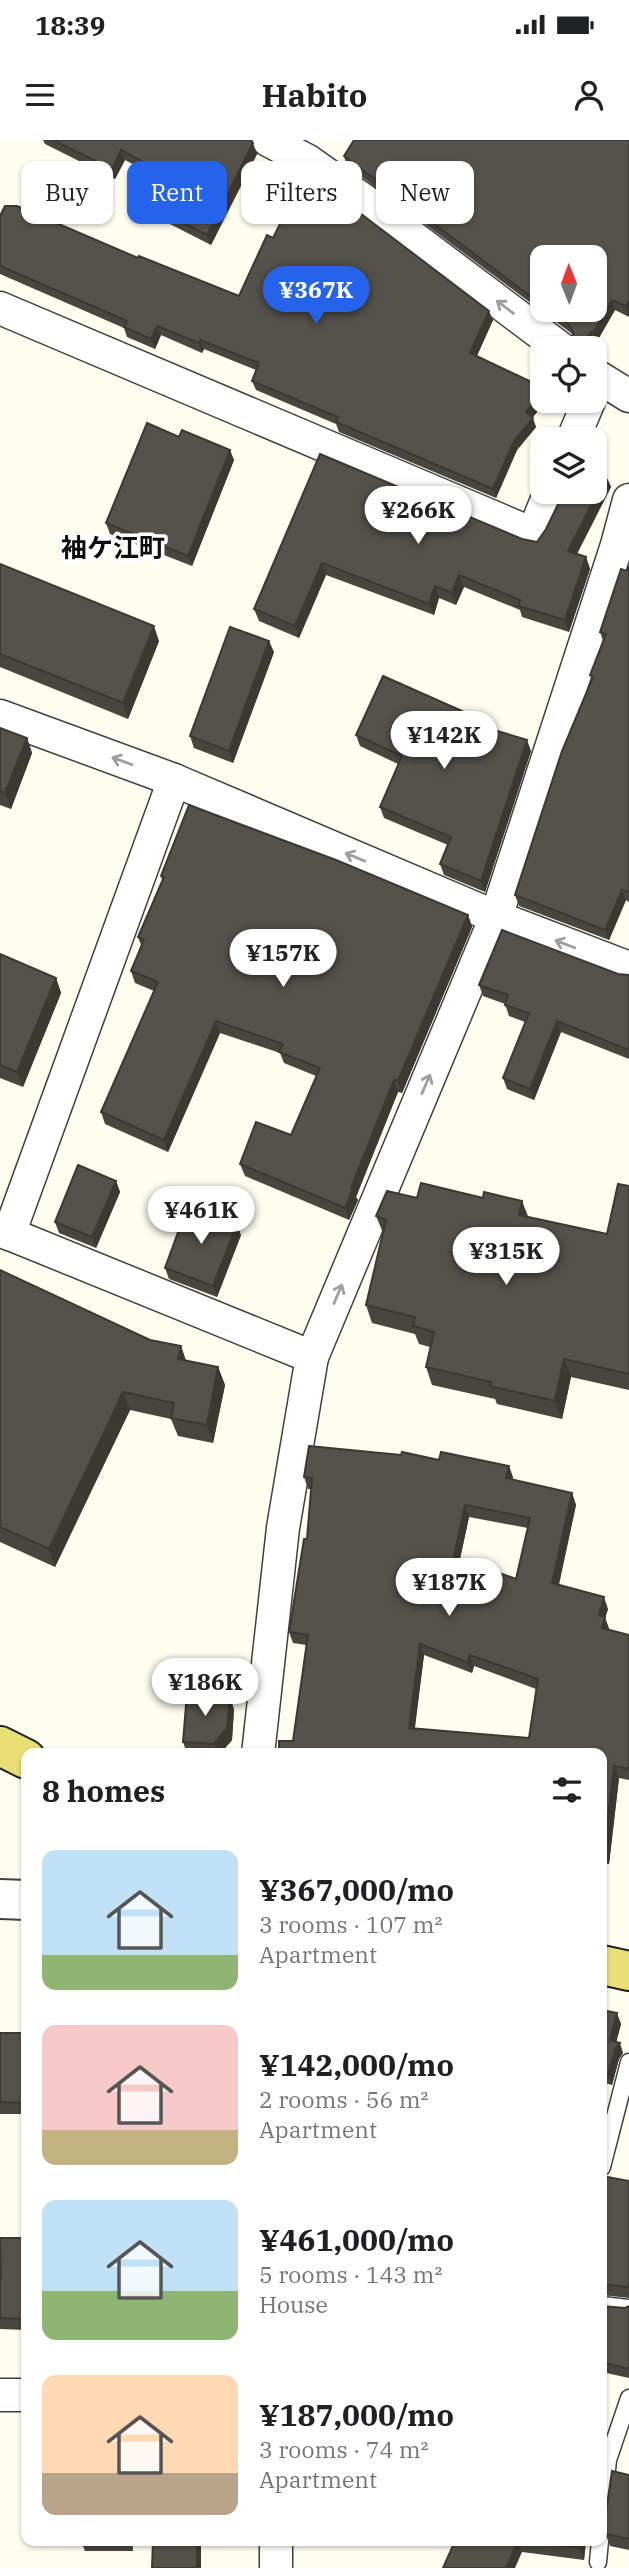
<!DOCTYPE html>
<meta charset="utf-8">
<style>
body{margin:0;font-family:"IBM Plex Serif","Noto Sans JP",serif;background:#f2f2f2;color:#202124;height:100vh;display:flex;flex-direction:column;font-size:26px;white-space:nowrap}
*{box-sizing:border-box;margin:0}
p{font-size:23px;color:#757577}
.icon{flex:none;width:38px;height:38px;fill:none;stroke:currentColor;stroke-width:2;stroke-linecap:round;stroke-linejoin:round}
.map{position:relative;flex:1;overflow:hidden}
.drawer{position:absolute;left:21px;top:1608px;width:586px;height:798px;display:flex;flex-direction:column;background:#fff;border-radius:14px;box-shadow:0 2px 5px #0004}
.drawer>*{flex:none}
.guide{position:absolute;left:21px;top:21px;width:588px;height:63px;display:flex;gap:14px}
.needle{width:46px;rotate:359deg}
.buttons{position:absolute;left:530px;top:105px;display:grid;gap:14px}
.buttons a{display:grid;place-items:center;width:77px;height:77px;border-radius:14px;background:#fff;box-shadow:0 2px 5px #0004;font-size:35px}
.price{position:absolute;translate:-50% -60px;padding:0 16px;border-radius:24px;background:#fff;color:#222;font-size:23px;line-height:46px;filter:drop-shadow(0 2px 4px #0008)}
.price::after{content:'';position:absolute;left:50%;top:42px;width:21px;height:16px;margin-left:-10px;background:inherit;clip-path:polygon(0 0,100% 0,50% 100%)}
.price.active{background:#2563eb;color:#fff}
ul{padding:0;list-style:none}
li{display:flex;align-items:center;gap:21px;height:175px;padding:0 21px}
li span{display:grid;place-items:center;flex:none;width:196px;height:140px;border-radius:14px;color:#555}
li>.icon{margin-inline-start:auto}
span .icon{width:84px;height:84px;fill:#fffc;stroke-width:1}
li b{font-size:30px}
h2{display:flex;justify-content:space-between;align-items:center;height:84px;padding:0 21px;font-size:30px}
.pill{padding:0 24px;border-radius:14px;background:#fff;box-shadow:0 2px 5px #0004;font-size:24px;line-height:63px}
.pill.active{background:#2563eb;color:#fff}
.status{display:flex;justify-content:space-between;align-items:center;height:49px;padding:0 35px;background:#fff;direction:ltr}
.status svg{height:19px;fill:currentColor}
header{display:flex;justify-content:space-between;align-items:center;height:91px;padding:0 21px;background:#fff;font-size:32px;font-weight:700}
.map>svg:first-child{display:block}
.lines{fill:none;stroke-linecap:round;stroke-linejoin:round}
.service-casing{stroke:#414141;stroke-width:19}
.minor-casing{stroke:#414141;stroke-width:35}
.tertiary-casing{stroke:#414141;stroke-width:42}
.primary-casing{stroke:#1f1f1f;stroke-width:42}
.service{stroke:#fff;stroke-width:16}
.minor{stroke:#fff;stroke-width:32}
.tertiary{stroke:#fff;stroke-width:38}
.primary{stroke:#e8e075;stroke-width:38}
.wall{fill:#494640;fill-rule:evenodd}
.shaded-wall{fill:#3c3934}
.building{fill:#55514b;stroke:#3c3934;stroke-width:2;fill-rule:evenodd}
.oneway{stroke:#9f9f9f}
.labels{text-anchor:middle;stroke-width:7;stroke-linejoin:round;paint-order:stroke}
.quarter-label{font-size:26px;font-weight:bold;fill:#0e0e0e;stroke:#fff}
</style>
<div class="status"><b>18:39</b><svg viewBox="0 0 49 12"><path d="M0 12V9h3v3zM5 12V6h3v6zM10 12V3h3v9zM15 12V0h3v12zM26 1h20v11H26zM47 4h2v5h-2z"/></svg></div>
<header><svg class="icon" aria-label="menu" viewBox="0 0 24 24"><path d="M4 6h16M4 12h16M4 18h16"/></svg>Habito<svg class="icon" aria-label="person" viewBox="0 0 24 24"><circle cx="12" cy="8" r="4"/><path d="M4 21q1-7 8-7t8 7"/></svg></header>
<div class="map">
<svg width="629" height="2428" viewBox="0 0 629 2428">
<rect width="100%" height="100%" fill="#fdfdf0"/>
<g class="lines">
<defs>
<g id="service">
<polyline points="602,2027 629,1922"/>
<polyline points="602,2165 629,2168"/>
<polyline points="602,2378 608,2320 629,2258"/>
<polyline points="598,2422 600,2401"/>
</g>
<g id="minor">
<polyline points="268,0 308,21 362,59 560,208"/>
<polyline points="0,168 533,394 550,352"/>
<polyline points="595,235 629,256"/>
<polyline points="573,299 589,261"/>
<polyline points="0,576 174,640 496,777 629,828"/>
<polyline points="0,1090 312,1217"/>
<polyline points="9,1094 174,640"/>
<polyline points="258,1614 283,1388 312,1217 496,777 617,405 629,360"/>
<polyline points="0,2255 26,2255"/>
<polyline points="276,2401 276,2428"/>
</g>
<polyline id="tertiary" points="0,1759 26,1760"/>
<g id="primary">
<polyline points="0,1606 26,1619"/>
<polyline points="602,1825 629,1831"/>
</g>
</defs>
<!-- service casing -->
<use href="#service" class="service-casing"/>
<!-- minor casing -->
<use href="#minor" class="minor-casing"/>
<!-- tertiary casing -->
<use href="#tertiary" class="tertiary-casing"/>
<!-- primary casing -->
<use href="#primary" class="primary-casing"/>
<!-- service -->
<use href="#service" class="service"/>
<!-- minor -->
<use href="#minor" class="minor"/>
<!-- tertiary -->
<use href="#tertiary" class="tertiary"/>
<!-- primary -->
<use href="#primary" class="primary"/>
</g>
<!-- wall -->
<g class="wall">
<polygon points="43,0 251,0 257,14 211,105 164,81 160,71 165,61 164,57 170,44 125,20 115,39 45,4"/>
<path d="M629 0V177L615 170 596 203 594 202 589 208H575L573 203V196L571 193 347 26 344 16ZM542 117 595 170H542Z"/>
<polygon points="0,76 138,118 239,156 273,98 493,180 477,216 546,261 532,278 536,287 517,310 496,358 339,292 336,284 256,250 252,241 256,230 204,209 202,213 161,195 155,209 127,197 124,188 0,134"/>
<polygon points="320,314 522,399 537,402 606,336 611,347 577,414 586,417 590,429 569,492 522,477 520,470 464,447 456,465 439,458 434,475 326,435 299,498 259,481 254,469"/>
<polygon points="234,320 192,426 110,394 106,383"/>
<polygon points="0,424 159,501 128,579 0,527"/>
<polygon points="629,426 629,762 626,760 609,800 519,766 515,755 592,540 590,535 603,501 600,492"/>
<polygon points="274,512 233,623 194,608 190,596"/>
<polygon points="466,581 531,611 485,752 444,735 440,724 448,705 384,678 380,667 398,624 360,606 356,595"/>
<polygon points="0,588 27,598 32,613 11,669 0,665"/>
<polygon points="161,736 468,775 472,787 402,953 398,952 356,1057 358,1060 349,1080 245,1036 240,1024 291,995 316,936 284,923 280,913 220,893 168,1012 105,984 101,972 154,851 135,843 131,831 141,805 138,797 162,740"/>
<polygon points="0,814 56,838 61,853 23,947 0,938"/>
<polygon points="618,834 629,835 629,919 561,892 534,960 507,949 503,938 525,882 509,876 505,864 483,856 479,845"/>
<polygon points="116,1041 120,1052 96,1108 59,1093 55,1082"/>
<polygon points="629,1046 629,1250 571,1237 562,1279 497,1264 495,1259 432,1245 426,1227 430,1207 419,1204 415,1194 372,1183 366,1165 383,1093 376,1076 417,1058 528,1077 607,1094"/>
<polygon points="241,1095 217,1157 169,1139 165,1128"/>
<polygon points="0,1130 150,1200 181,1206 186,1221 218,1227 225,1245 213,1303 178,1296 171,1279 130,1270 55,1427 0,1402"/>
<path d="M304 1337H513L512 1340 572 1353 576 1365 559 1445 608 1469 605 1478 609 1490 629 1495V1640L619 1638 609 1724H602V1614L293 1601 306 1505 293 1503 289 1492 307 1399 311 1349H308ZM469 1377 528 1388 516 1439 460 1419ZM424 1515 472 1533 474 1526 536 1549 529 1598 415 1588Z"/>
<polygon points="234,1569 232,1600 220,1614 187,1613 183,1602"/>
<polygon points="602,1870 621,1884 616,1902 623,1913 619,1919 612,1945 605,1943 603,1948 602,1947"/>
<rect x="0" y="1893" width="26" height="81"/>
<polygon points="602,2036 629,2041 629,2158 602,2155"/>
<polygon points="26,2098 26,2190 0,2189 0,2139 1,2139"/>
<polygon points="602,2166 625,2168 629,2166 629,2238 602,2232"/>
<polygon points="629,2335 629,2410 610,2406 606,2394 602,2392 602,2375 606,2372"/>
<polygon points="81,2401 132,2401 133,2411 85,2411"/>
<polygon points="395,2401 586,2401 584,2420 522,2412"/>
</g>
<!-- shaded-wall -->
<g class="shaded-wall">
<polygon points="253,3 257,14 211,105 207,95"/>
<polygon points="121,10 125,20 115,39 112,29"/>
<polygon points="612,160 615,170 596,203 593,193"/>
<polygon points="629,161 629,177 625,166"/>
<polygon points="489,171 493,180 474,222 470,213"/>
<polygon points="157,186 161,195 155,209 151,199"/>
<polygon points="591,192 594,202 589,208 580,208 579,206"/>
<polygon points="200,200 204,209 202,213 199,203"/>
<polygon points="542,252 542,261 546,261 529,282 526,272"/>
<polygon points="533,278 536,287 517,310 496,358 493,349 514,301"/>
<polygon points="230,310 234,320 192,426 188,416"/>
<polygon points="606,336 611,347 572,423 568,411"/>
<polygon points="586,417 590,429 569,492 565,480"/>
<polygon points="322,423 326,435 299,498 295,486"/>
<polygon points="459,435 464,447 456,465 452,453"/>
<polygon points="435,446 439,458 434,475 429,464"/>
<polygon points="154,486 159,501 128,579 123,563"/>
<polygon points="269,501 274,512 233,623 229,611"/>
<polygon points="462,571 466,582 458,579"/>
<polygon points="27,598 32,613 11,669 5,653"/>
<polygon points="527,600 531,611 485,752 481,741"/>
<polygon points="622,750 626,760 609,800 605,790"/>
<polygon points="468,775 472,787 402,953 398,941"/>
<polygon points="56,838 61,853 23,947 17,932"/>
<polygon points="216,881 220,893 168,1012 164,1000"/>
<polygon points="557,881 561,892 534,960 530,949"/>
<polygon points="394,940 398,952 356,1057 358,1060 349,1080 345,1068 351,1048"/>
<polygon points="116,1041 120,1052 96,1108 92,1097"/>
<polygon points="522,1061 529,1079 519,1075"/>
<polygon points="237,1084 241,1095 217,1157 213,1146"/>
<polygon points="181,1206 187,1224 178,1219"/>
<polygon points="564,1219 571,1237 562,1279 555,1261"/>
<polygon points="218,1227 225,1245 213,1303 207,1285"/>
<polygon points="123,1252 130,1270 55,1427 49,1409"/>
<polygon points="509,1326 513,1337 510,1350 506,1338"/>
<polygon points="572,1353 576,1365 556,1455 552,1443"/>
<polygon points="465,1365 469,1377 458,1428 454,1417"/>
<polygon points="604,1457 608,1469 605,1478 609,1488 606,1500 599,1475"/>
<polygon points="420,1504 424,1515 413,1599 409,1588"/>
<polygon points="470,1515 474,1526 472,1533 467,1522"/>
<polygon points="230,1557 234,1569 232,1600 220,1614 217,1614 214,1604"/>
<polygon points="614,1626 619,1638 609,1724 604,1712"/>
<polygon points="617,1873 621,1884 614,1911 610,1900"/>
<polygon points="620,1903 623,1913 619,1919 612,1945 608,1935 615,1909"/>
<polygon points="602,1936 605,1943 603,1948 602,1944"/>
<polygon points="129,2401 132,2401 133,2411"/>
<rect x="197" y="2401" width="4" height="27"/>
<polygon points="518,2401 522,2412 515,2428 506,2428"/>
<polygon points="580,2401 586,2401 584,2420 579,2408"/>
</g>
<!-- building -->
<g class="building">
<polygon points="53,0 251,0 253,3 207,95 160,71 166,58 164,57 173,38 121,10 112,29"/>
<polygon points="354,0 629,0 629,161 625,166 612,160 593,193 591,192 579,206 573,203 573,191 567,183 549,170 595,170 595,117 542,117 542,165 344,16"/>
<polygon points="302,39 323,49 324,47 348,64 489,171 470,213 542,247 542,252 526,272 533,278 514,301 493,349 336,282 338,277 252,241 259,223 200,200 199,203 157,186 151,199 124,187 127,181 0,126 0,76 5,66 17,66 138,118 139,116 239,156 267,95 273,98"/>
<polygon points="147,283 179,297 182,290 230,310 188,416 106,383"/>
<polygon points="320,314 522,399 537,402 546,389 564,352 595,352 595,331 606,336 568,411 586,417 565,480 518,466 520,460 459,435 452,453 435,446 429,464 322,423 295,486 254,469"/>
<polygon points="0,424 154,486 123,563 0,514"/>
<polygon points="629,426 629,752 622,750 605,790 515,755 562,611 593,537 590,535 606,494 600,492 621,429 627,431"/>
<polygon points="230,487 269,501 229,611 190,596"/>
<polygon points="383,536 462,571 458,579 527,600 481,741 440,724 451,697 380,667 402,616 356,595"/>
<polygon points="0,588 27,598 5,653 0,651"/>
<polygon points="189,665 336,720 468,775 398,941 394,940 351,1048 353,1049 345,1068 240,1024 256,982 291,995 320,928 279,912 283,904 216,881 164,1000 101,972 158,842 131,831 144,800 138,797 164,737 161,736"/>
<polygon points="502,790 618,834 629,835 629,910 557,881 530,949 503,938 529,873 505,865 508,855 479,845"/>
<polygon points="0,814 56,838 17,932 0,925"/>
<polygon points="78,1025 116,1041 92,1097 55,1082"/>
<polygon points="421,1043 483,1058 484,1052 522,1061 519,1075 607,1094 618,1044 629,1046 629,1234 564,1219 555,1261 490,1246 491,1242 426,1227 434,1192 413,1186 415,1177 366,1165 386,1080 376,1076 387,1051 417,1058"/>
<polygon points="188,1065 237,1084 213,1146 165,1128"/>
<polygon points="0,1130 150,1200 181,1206 178,1219 218,1227 207,1285 171,1278 174,1263 123,1252 49,1409 0,1387"/>
<path d="M309 1306 401 1315 402 1312 439 1320 441 1312 509 1326 506 1338 572 1353 552 1443 604 1457 599 1475 605 1477 602 1488 629 1495V1629L614 1626 604 1712H602V1614H279V1601H293L308 1495 289 1492 304 1399H307L312 1338 304 1337ZM465 1365 530 1378 516 1439 454 1417ZM420 1504 467 1522 470 1515 538 1539 529 1598 409 1588Z"/>
<polygon points="187,1553 230,1557 227,1588 214,1604 183,1602"/>
<polygon points="602,1870 617,1873 610,1900 620,1903 615,1909 608,1935 602,1933"/>
<polygon points="0,1893 26,1893 26,1963 0,1962"/>
<polygon points="602,2036 629,2041 629,2149 627,2147 602,2144"/>
<polygon points="0,2098 26,2098 26,2179 0,2178 0,2139 1,2139"/>
<polygon points="602,2166 625,2168 629,2166 629,2229 602,2222"/>
<polygon points="612,2331 629,2335 629,2399 606,2394 605,2384 602,2382 602,2375 606,2372"/>
<polygon points="153,2401 197,2401 197,2428 152,2428"/>
<polygon points="455,2401 518,2401 506,2428 443,2428"/>
<polygon points="524,2401 580,2401 579,2408"/>
</g>
<!-- one-way arrows -->
<defs><path id="oneway-shaft" d="M-6 0H5M1.5-3L5.5 0L1.5 3" fill="none" stroke-width="1.6" stroke-linecap="round" stroke-linejoin="round" transform="scale(1.75)"/></defs>
<g class="oneway">
<use href="#oneway-shaft" transform="translate(505 167) rotate(-143)"/>
<use href="#oneway-shaft" transform="translate(122 621) rotate(-160)"/>
<use href="#oneway-shaft" transform="translate(355 717) rotate(-157)"/>
<use href="#oneway-shaft" transform="translate(565 804) rotate(-159)"/>
<use href="#oneway-shaft" transform="translate(426 944) rotate(-67)"/>
<use href="#oneway-shaft" transform="translate(338 1154) rotate(-67)"/>
</g>
<g class="labels">
<!-- quarter labels -->
<g class="quarter-label">
<text x="113" y="417">袖ケ江町</text>
</g>
</g>
</svg>
<div class="buttons">
<a><svg class="needle" viewBox="-14 -14 28 28"><path d="M0-13l5 13h-10z" fill="#e53935"/><path d="M0 13l5-13h-10z" fill="#757577"/></svg></a>
<a><svg class="icon" aria-label="locate" viewBox="0 0 24 24"><circle cx="12" cy="12" r="6"/><path d="M12 2v4M12 18v4M2 12h4M18 12h4"/></svg></a>
<a><svg class="icon" aria-label="layers" viewBox="0 0 24 24"><path d="M12 4l9 5-9 5-9-5zM3 14l9 5 9-5"/></svg></a>
</div>
<b class="price active" style="left:316px;top:186px">¥367K</b>
<b class="price" style="left:418px;top:406px">¥266K</b>
<b class="price" style="left:444px;top:631px">¥142K</b>
<b class="price" style="left:283px;top:849px">¥157K</b>
<b class="price" style="left:201px;top:1106px">¥461K</b>
<b class="price" style="left:506px;top:1147px">¥315K</b>
<b class="price" style="left:449px;top:1478px">¥187K</b>
<b class="price" style="left:205px;top:1578px">¥186K</b>
<div class="guide">
<a class="pill">Buy</a>
<a class="pill active">Rent</a>
<a class="pill">Filters</a>
<a class="pill">New</a>
</div>
<section class="drawer">
<h2>8 homes<svg class="icon" aria-label="filters" viewBox="0 0 24 24"><path d="M4 7h16M4 17h16"/><circle cx="9" cy="7" r="2"/><circle cx="15" cy="17" r="2"/></svg></h2>
<ul>
<li><span style="background:linear-gradient(#bfe0f5 75%,#8fb573 0)"><svg class="icon" aria-label="home" viewBox="0 0 24 24"><path d="M3 11l9-7 9 7M6 9v11h12V9"/></svg></span><div><b>¥367,000/mo</b><p>3 rooms · 107 m²</p><p>Apartment</p></div></li>
<li><span style="background:linear-gradient(#f6c9c9 75%,#c2b280 0)"><svg class="icon" aria-label="home" viewBox="0 0 24 24"><path d="M3 11l9-7 9 7M6 9v11h12V9"/></svg></span><div><b>¥142,000/mo</b><p>2 rooms · 56 m²</p><p>Apartment</p></div></li>
<li><span style="background:linear-gradient(#bfe0f5 65%,#8fb573 0)"><svg class="icon" aria-label="home" viewBox="0 0 24 24"><path d="M3 11l9-7 9 7M6 9v11h12V9"/></svg></span><div><b>¥461,000/mo</b><p>5 rooms · 143 m²</p><p>House</p></div></li>
<li><span style="background:linear-gradient(#ffd9b3 70%,#b9a48a 0)"><svg class="icon" aria-label="home" viewBox="0 0 24 24"><path d="M3 11l9-7 9 7M6 9v11h12V9"/></svg></span><div><b>¥187,000/mo</b><p>3 rooms · 74 m²</p><p>Apartment</p></div></li>
</ul>
</section>
</div>
